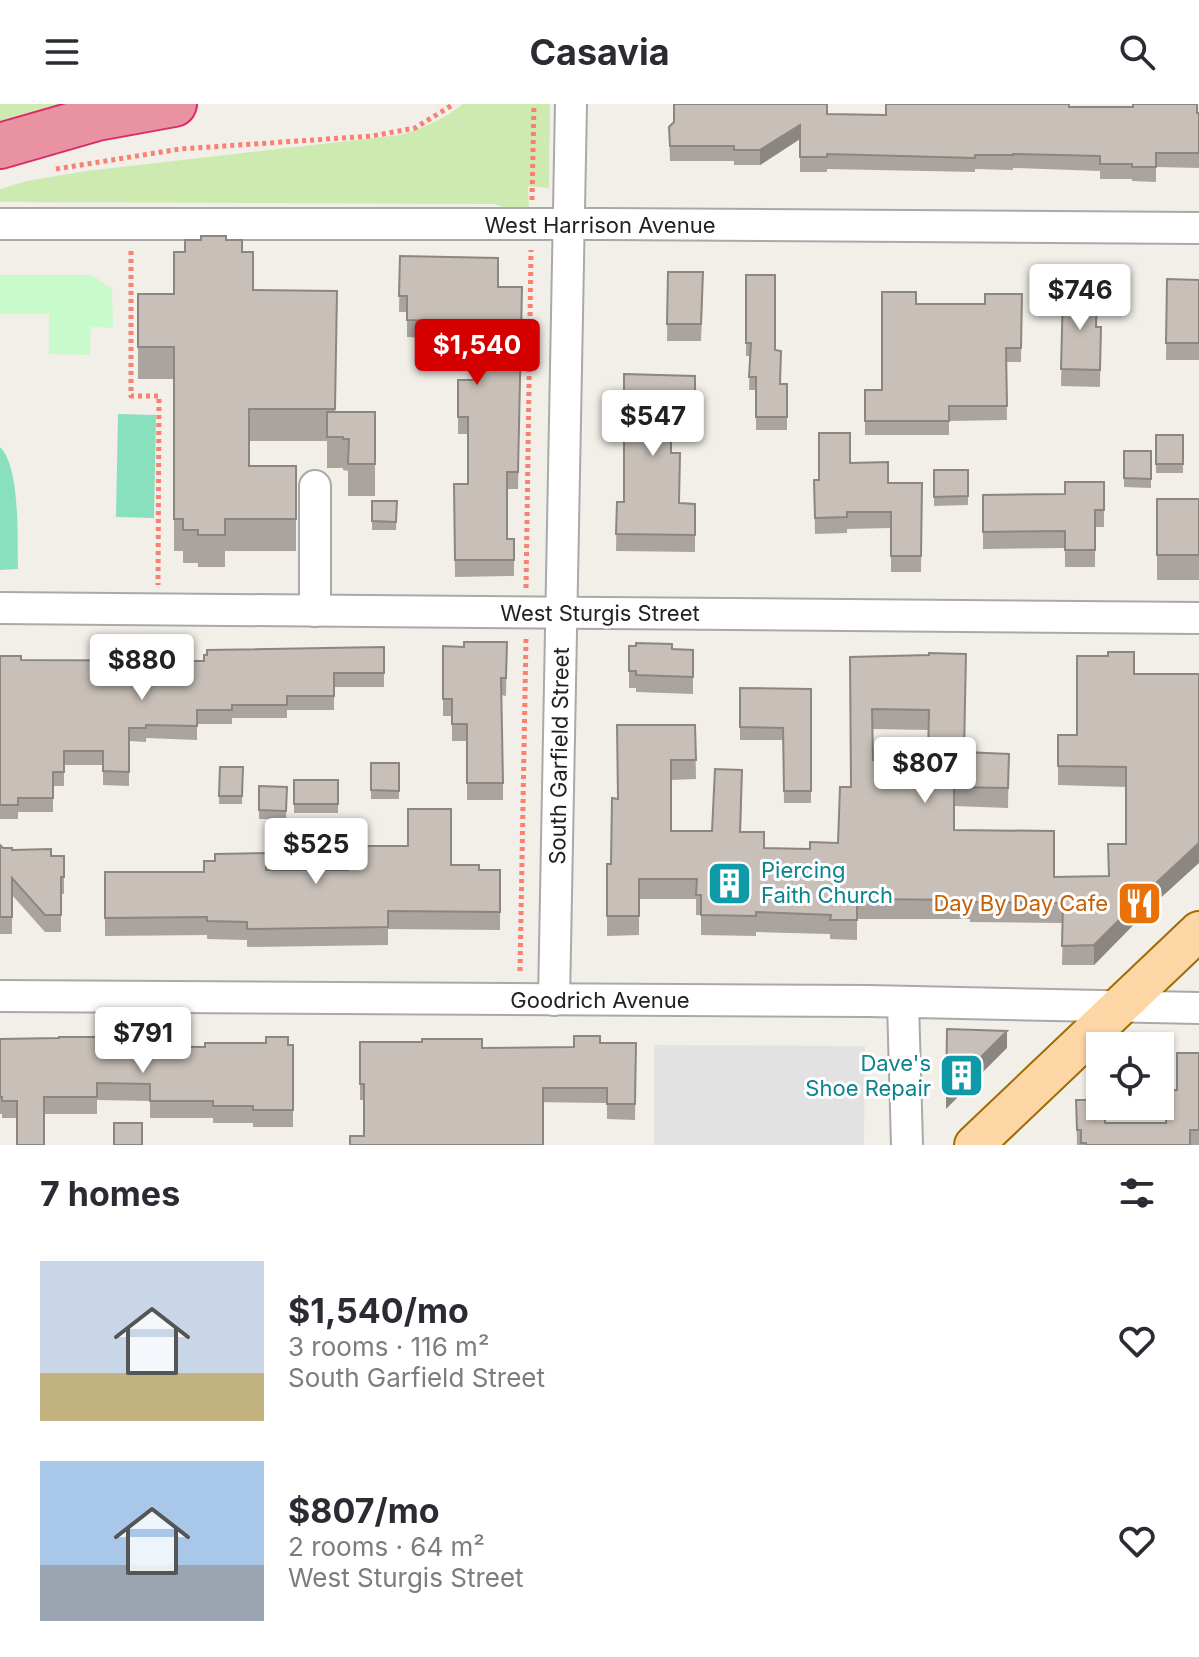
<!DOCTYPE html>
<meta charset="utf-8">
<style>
body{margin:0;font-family:Inter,sans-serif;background:#f7f7f7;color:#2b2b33;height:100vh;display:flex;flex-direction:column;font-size:30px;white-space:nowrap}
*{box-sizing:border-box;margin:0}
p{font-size:26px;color:#7c7c81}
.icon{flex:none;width:44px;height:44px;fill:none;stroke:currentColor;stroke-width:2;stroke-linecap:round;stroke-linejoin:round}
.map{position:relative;height:1041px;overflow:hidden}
.panel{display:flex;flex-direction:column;background:#fff;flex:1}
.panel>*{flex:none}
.fabs{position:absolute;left:1086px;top:928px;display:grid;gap:16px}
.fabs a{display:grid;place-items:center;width:88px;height:88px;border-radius:0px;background:#fff;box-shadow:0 2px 6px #0004;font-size:40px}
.price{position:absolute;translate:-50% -68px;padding:0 18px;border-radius:8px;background:#fff;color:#222;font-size:26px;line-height:52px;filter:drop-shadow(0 2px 4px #0008)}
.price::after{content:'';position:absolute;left:50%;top:48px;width:24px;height:18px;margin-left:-12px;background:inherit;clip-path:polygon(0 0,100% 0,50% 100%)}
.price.active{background:#d40000;color:#fff}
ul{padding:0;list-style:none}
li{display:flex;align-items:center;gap:24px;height:200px;padding:0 40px}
li span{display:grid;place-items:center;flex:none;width:224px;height:160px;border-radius:0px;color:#555}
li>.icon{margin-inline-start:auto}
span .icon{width:96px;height:96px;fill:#fffc;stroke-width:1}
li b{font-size:34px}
h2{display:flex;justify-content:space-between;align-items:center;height:96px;padding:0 40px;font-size:34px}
header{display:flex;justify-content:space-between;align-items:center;height:104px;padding:0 40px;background:#fff;font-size:36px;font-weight:700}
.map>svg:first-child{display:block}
.grass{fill:#cdebb0}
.park{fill:#c8facc}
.pitch{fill:#88e0be}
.parking{fill:#e2e2e2}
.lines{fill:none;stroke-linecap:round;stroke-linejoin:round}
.minor-casing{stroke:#a9a9a9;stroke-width:34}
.major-casing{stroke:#a06b00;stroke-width:42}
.highway-casing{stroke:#dc2a67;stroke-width:48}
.path{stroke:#fa8072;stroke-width:5;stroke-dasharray:4 4;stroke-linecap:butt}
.minor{stroke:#fff;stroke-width:30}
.major{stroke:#fcd6a4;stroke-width:38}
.highway{stroke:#e892a2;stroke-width:44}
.wall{fill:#aba49e;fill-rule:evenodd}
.shaded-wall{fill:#8b8681}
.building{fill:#c7bfb8;stroke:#8b8681;stroke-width:2;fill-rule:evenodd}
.labels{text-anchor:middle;stroke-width:6;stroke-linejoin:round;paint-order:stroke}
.street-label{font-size:22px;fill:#222;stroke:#fff}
.culture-label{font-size:22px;fill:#0d838f;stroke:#fff;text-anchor:start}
.food-label{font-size:22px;fill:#c56008;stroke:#fff;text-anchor:end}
</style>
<header><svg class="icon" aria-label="menu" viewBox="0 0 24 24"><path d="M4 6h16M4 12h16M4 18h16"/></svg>Casavia<svg class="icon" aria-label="search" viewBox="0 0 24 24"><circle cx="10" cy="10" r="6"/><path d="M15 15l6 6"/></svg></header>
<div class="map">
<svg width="1199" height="1041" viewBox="0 0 1199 1041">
<rect width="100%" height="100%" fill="#f2efe9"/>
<!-- grass -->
<g class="grass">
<polygon points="0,0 115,0 0,31"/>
<path d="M463 0H550L549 84 528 82 529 108 511 106 495 100 0 98V85L27 77 86 67 400 31C424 24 444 15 463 0Z"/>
</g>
<!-- park -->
<polygon class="park" points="0,171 92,171 112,185 113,224 91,223 90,251 49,250 49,210 0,210"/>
<!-- pitch -->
<g class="pitch">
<polygon points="118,310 156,311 154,414 116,413"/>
<path d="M0 343C21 364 17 436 18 465L0 466Z"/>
</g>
<!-- parking -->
<polygon class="parking" points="654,941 865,942 864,1041 654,1041"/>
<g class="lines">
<defs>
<g id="minor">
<polyline points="0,120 606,120 1199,124"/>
<polyline points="0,504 1199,514"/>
<polyline points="315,507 315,382"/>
<polyline points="0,892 868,897 1199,904"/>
<polyline points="554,896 571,0"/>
<polyline points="903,898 907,1041"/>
</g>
<polyline id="major" points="974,1041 1199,827"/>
<polyline id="highway" points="0,42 97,14 174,0"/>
</defs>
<!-- minor casing -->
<use href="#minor" class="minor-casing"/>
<!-- major casing -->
<use href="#major" class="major-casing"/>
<!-- highway casing -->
<use href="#highway" class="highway-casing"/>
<!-- path -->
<g class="path">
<polyline points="56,65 180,45 372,32 415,24 454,0"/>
<polyline points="532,96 534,0"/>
<polyline points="131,147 131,292 159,292 158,481"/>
<polyline points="526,484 531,146"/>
<polyline points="520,867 526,534"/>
</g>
<!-- minor -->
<use href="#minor" class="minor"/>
<!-- major -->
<use href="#major" class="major"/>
<!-- highway -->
<use href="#highway" class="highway"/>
</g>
<!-- wall -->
<g class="wall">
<polygon points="1069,3 1199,9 1199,64 1156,63 1156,78 1132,77 1132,75 1100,75 1100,67 1013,64 1013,66 975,65 975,68 827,65 827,68 800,68 800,35 760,61 734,61 734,57 670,57 669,23 674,18 827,10 886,11"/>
<polygon points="226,136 242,148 253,186 337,187 335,308 375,308 375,392 348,392 348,367 343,366 343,364 327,364 327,337 249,337 249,362 296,362 296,447 225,447 225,463 198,463 198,459 183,459 183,447 174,447 174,275 138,275 138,190 174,190 185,148"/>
<polygon points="400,152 498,183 522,183 518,385 507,385 507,435 514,435 514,472 455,473 454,380 468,380 468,330 458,330 458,276 479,276 479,243 431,242 431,234 407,233 407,208 399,208"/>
<polygon points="668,168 703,185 701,237 667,237"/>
<polygon points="746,171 775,246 781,280 787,280 787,326 756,326 756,286 749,286 750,252 746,252"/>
<polygon points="1167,175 1199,176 1199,256 1166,256"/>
<polygon points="1063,187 1096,223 1101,223 1100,283 1061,282"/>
<polygon points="1022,190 1021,258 1006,258 1007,316 949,317 949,331 865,331 865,286 882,286 916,200 985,200"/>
<polygon points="624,270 695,272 695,314 675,313 675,319 671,319 671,349 680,399 695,400 695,448 616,447 617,398 624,398"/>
<rect x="1156" y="331" width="27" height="38"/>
<polygon points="1124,347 1151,347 1151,384 1124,383"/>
<polygon points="850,359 888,379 922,379 921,468 891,468 891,424 847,425 847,429 815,430 814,376 819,376"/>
<polygon points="934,366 968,366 968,401 934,402"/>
<polygon points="1104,378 1104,423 1095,423 1095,463 1065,463 1065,444 983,445 983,391 1065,390"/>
<rect x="1157" y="395" width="42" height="81"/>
<polygon points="372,397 397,397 396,426 372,426"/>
<polygon points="507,538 506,592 501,591 502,643 503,643 503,696 467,696 467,637 452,637 452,612 443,612 443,542 464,543"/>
<polygon points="629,542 693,546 693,590 636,588 636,584 629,584"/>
<polygon points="384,543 384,583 334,583 334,606 287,606 287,614 232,614 232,620 197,620 197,636 146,634 146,638 129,637 129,682 103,681 103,661 64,661 64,682 53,682 53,708 18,708 18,715 0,715 0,552 21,556 204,557"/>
<path d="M929 551 965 648 1009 650 1008 704 954 702V726L1054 773 1108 772 1126 740V683L1058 681V631H1077L1134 570 1155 799 1094 861H1062L1063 819 970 818V815H857V836L830 835V830L756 828V832L701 831V811H696V795H639V831L607 832V760H611L618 695 695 621 696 675 671 676V727H712L742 686 741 728 764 744 810 745 838 739 851 683 850 553ZM872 625 928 626V651L926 657 873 656Z"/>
<polygon points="740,584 811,585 811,699 784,699 783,636 740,636"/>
<rect x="371" y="659" width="28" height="36"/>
<polygon points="220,663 243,663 242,700 219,700"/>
<rect x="294" y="676" width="44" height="33"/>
<polygon points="259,682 287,683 286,715 259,715"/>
<polygon points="0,741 3,744 12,746 51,752 64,752 64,790 61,790 61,828 45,828 12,791 12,830 0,830"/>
<polygon points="451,761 479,766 500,766 500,826 388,825 388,841 247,843 247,836 207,835 207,831 105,832 105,768 348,766"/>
<polygon points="0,935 97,942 205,943 266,939 293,941 293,1023 253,1023 253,1019 213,1019 213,1014 150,1014 150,997 97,996 97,1010 44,1010 17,1014 2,1014 2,1010 0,1010"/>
<polygon points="360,938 482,944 574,943 600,939 636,939 635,1016 607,1015 607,999 360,996"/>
<polygon points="1199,949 1199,1041 1077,1041 1076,996 1105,1019 1166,1019 1177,986"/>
</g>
<!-- shaded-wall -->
<g class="shaded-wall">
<polygon points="800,21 800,35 760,61 760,46"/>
<polygon points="1199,739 1199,759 1155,799 1094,861 1094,841 1155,780"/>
<polygon points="1007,927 1007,944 946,1005 946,988"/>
</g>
<!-- building -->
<g class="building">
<polygon points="674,0 827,0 827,10 886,11 886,0 1069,0 1069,3 1133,3 1133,0 1197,0 1197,9 1199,9 1199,49 1156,49 1156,63 1132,63 1132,60 1100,60 1100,52 1013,50 1013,51 975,51 975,54 827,50 827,53 800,53 800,21 760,46 734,46 734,42 670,42 669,23 674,18"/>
<polygon points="201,132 226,132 226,136 242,136 242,148 253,148 253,186 337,187 335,305 249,305 249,362 296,362 296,415 225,415 225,431 198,431 198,426 183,426 183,415 174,415 174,243 138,243 138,190 174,190 174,148 185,148 185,136 201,136"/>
<polygon points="400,152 498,154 498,183 522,183 518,368 507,368 507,435 514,435 514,456 455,456 454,380 468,380 468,313 458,313 458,276 479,276 479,226 431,225 431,217 407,216 407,192 399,192"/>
<polygon points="668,168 703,168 701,220 667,220"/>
<polygon points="746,171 775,171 775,246 781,247 780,280 787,280 787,313 756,313 756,273 749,273 751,239 746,239"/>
<polygon points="1167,175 1199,176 1199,239 1166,239"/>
<polygon points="1063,187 1097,188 1096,223 1101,223 1100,266 1061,265"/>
<polygon points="882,188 916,188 916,200 985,200 985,190 1022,190 1021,244 1006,244 1007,302 949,302 949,317 865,317 865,286 882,286"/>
<polygon points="624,270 695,272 695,297 675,296 675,302 671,302 671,349 680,349 679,399 695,400 695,431 616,430 617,398 624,398"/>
<polygon points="327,308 375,308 375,360 348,360 349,335 343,335 343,333 327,333"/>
<polygon points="819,329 850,329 850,359 888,358 888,379 922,379 921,452 891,452 891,408 847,408 847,413 815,414 814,376 819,376"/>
<rect x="1156" y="331" width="27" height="29"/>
<polygon points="1124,347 1151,347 1151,375 1124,374"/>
<polygon points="934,366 968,366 968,392 934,393"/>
<polygon points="1065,378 1104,378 1104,406 1095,406 1095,446 1065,446 1065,427 983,428 983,391 1065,390"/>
<rect x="1157" y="395" width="42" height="56"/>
<polygon points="372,397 397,397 396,418 372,417"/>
<polygon points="464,538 507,538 506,574 501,574 503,679 467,679 467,620 452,620 452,595 443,595 443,542 464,543"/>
<polygon points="636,539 672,540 672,545 693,546 693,573 636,571 636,567 629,567 629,542 636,542"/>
<polygon points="384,543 384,569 334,569 334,592 287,592 287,601 232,601 232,606 197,606 197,622 146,621 146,624 129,624 129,668 103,667 103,647 64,647 64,668 53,668 53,694 18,694 18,701 0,701 0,552 21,552 21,556 204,557 204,551 207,551 207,546"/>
<path d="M1108 548H1134V570H1199V739L1155 780 1094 841 1062 842 1063 799 970 798V796L857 795V816H830L831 811 756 808V812L701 811V791H696L697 775H639V812H607V760H611L612 694 618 695 617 621H695L696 656H671V727H712L715 665 742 666 740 728H764V744L810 745V738L838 739 840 683H851L850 553 929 551V549L966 550 964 648 1009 650 1008 684 954 683V726L1054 727V773L1109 772 1108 740H1126V663L1058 662V631H1077V552H1108ZM872 605 929 606 928 651H926V657L873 656Z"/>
<polygon points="740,584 811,585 811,687 784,687 783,624 740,623"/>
<polygon points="371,659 399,659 399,687 371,686"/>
<polygon points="220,663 243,663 242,692 219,692"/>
<rect x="294" y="676" width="44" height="24"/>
<polygon points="259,682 287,683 286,707 259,706"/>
<polygon points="408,705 451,705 451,761 479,761 479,766 500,766 500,808 388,807 388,823 247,825 247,818 207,817 207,813 105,814 105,768 204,768 204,757 215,757 215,750 266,749 266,766 348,766 348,742 408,742"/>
<polygon points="0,741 3,744 12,744 12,746 51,745 51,752 64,752 64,773 61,773 61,811 45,811 12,774 12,813 0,813"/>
<polygon points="947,925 1007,927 946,988"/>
<polygon points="574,932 600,932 600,939 636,939 635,1000 607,1000 607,984 543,984 543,1041 350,1041 350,1032 364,1032 364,980 360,980 360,938 422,938 422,935 482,935 482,944 574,943"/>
<polygon points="59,933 97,933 97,942 205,943 205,939 266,939 266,933 288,933 288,941 293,941 293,1006 253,1006 253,1002 213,1002 213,997 150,997 150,980 97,979 97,993 44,993 44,1041 17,1041 17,997 2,997 2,993 0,993 0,935 59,934"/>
<polygon points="1177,949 1199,949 1199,1026 1190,1026 1190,1041 1086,1041 1086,1039 1081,1039 1081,1026 1077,1026 1076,996 1100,996 1100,1002 1105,1002 1105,1019 1166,1019 1166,986 1177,986"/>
<rect x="114" y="1019" width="28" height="22"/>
</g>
<!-- icons -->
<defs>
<symbol id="building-square" viewBox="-11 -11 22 22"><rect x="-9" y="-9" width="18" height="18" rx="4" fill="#0f9aa8" stroke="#fff"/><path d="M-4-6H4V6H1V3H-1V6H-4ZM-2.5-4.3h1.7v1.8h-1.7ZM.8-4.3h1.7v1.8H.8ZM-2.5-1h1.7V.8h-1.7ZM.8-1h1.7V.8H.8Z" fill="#fff"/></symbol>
<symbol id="restaurant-square" viewBox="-11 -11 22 22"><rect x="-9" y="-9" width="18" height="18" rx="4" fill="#e8710a" stroke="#fff"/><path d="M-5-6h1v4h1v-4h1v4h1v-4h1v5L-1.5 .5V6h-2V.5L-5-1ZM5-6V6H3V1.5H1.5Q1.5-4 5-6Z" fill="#fff"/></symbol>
</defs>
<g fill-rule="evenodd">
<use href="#building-square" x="704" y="754" width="51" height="51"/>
<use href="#restaurant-square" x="1114" y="774" width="51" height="51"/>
<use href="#building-square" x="936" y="946" width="51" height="51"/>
</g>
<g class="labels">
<!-- street labels -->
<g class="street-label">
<text x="600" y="129">West Harrison Avenue</text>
<text x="600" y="517">West Sturgis Street</text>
<text transform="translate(559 652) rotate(-89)" y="8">South Garfield Street</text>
<text x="600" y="904">Goodrich Avenue</text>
</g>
<!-- culture labels -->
<g class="culture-label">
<text x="761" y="774">Piercing<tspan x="761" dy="25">Faith Church</tspan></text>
<text x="931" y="967" text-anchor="end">Dave's<tspan x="931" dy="25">Shoe Repair</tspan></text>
</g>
<!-- food labels -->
<g class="food-label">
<text x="1108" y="807">Day By Day Cafe</text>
</g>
</g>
</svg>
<div class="fabs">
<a><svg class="icon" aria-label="locate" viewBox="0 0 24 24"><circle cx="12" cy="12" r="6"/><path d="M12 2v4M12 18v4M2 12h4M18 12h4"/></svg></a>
</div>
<b class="price" style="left:1080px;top:228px">$746</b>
<b class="price active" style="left:477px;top:283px">$1,540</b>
<b class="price" style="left:653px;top:354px">$547</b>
<b class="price" style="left:142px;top:598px">$880</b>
<b class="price" style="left:925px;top:701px">$807</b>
<b class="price" style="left:316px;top:782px">$525</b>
<b class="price" style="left:143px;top:971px">$791</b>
</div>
<section class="panel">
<h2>7 homes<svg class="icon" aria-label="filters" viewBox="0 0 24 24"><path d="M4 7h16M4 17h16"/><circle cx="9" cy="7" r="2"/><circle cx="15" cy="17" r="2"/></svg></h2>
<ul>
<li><span style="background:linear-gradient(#c9d6e8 70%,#c2b280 0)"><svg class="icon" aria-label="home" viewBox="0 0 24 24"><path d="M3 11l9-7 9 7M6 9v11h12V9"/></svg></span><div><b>$1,540/mo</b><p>3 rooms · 116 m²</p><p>South Garfield Street</p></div><svg class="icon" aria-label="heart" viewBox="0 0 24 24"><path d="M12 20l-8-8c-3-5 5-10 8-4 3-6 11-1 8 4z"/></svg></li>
<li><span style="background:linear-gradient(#a9c7e8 65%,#9aa5b1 0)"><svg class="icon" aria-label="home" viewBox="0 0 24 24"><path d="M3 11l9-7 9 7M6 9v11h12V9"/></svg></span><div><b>$807/mo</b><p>2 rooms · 64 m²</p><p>West Sturgis Street</p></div><svg class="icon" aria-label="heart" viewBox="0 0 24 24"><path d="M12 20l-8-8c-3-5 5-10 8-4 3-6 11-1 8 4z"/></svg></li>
</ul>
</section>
